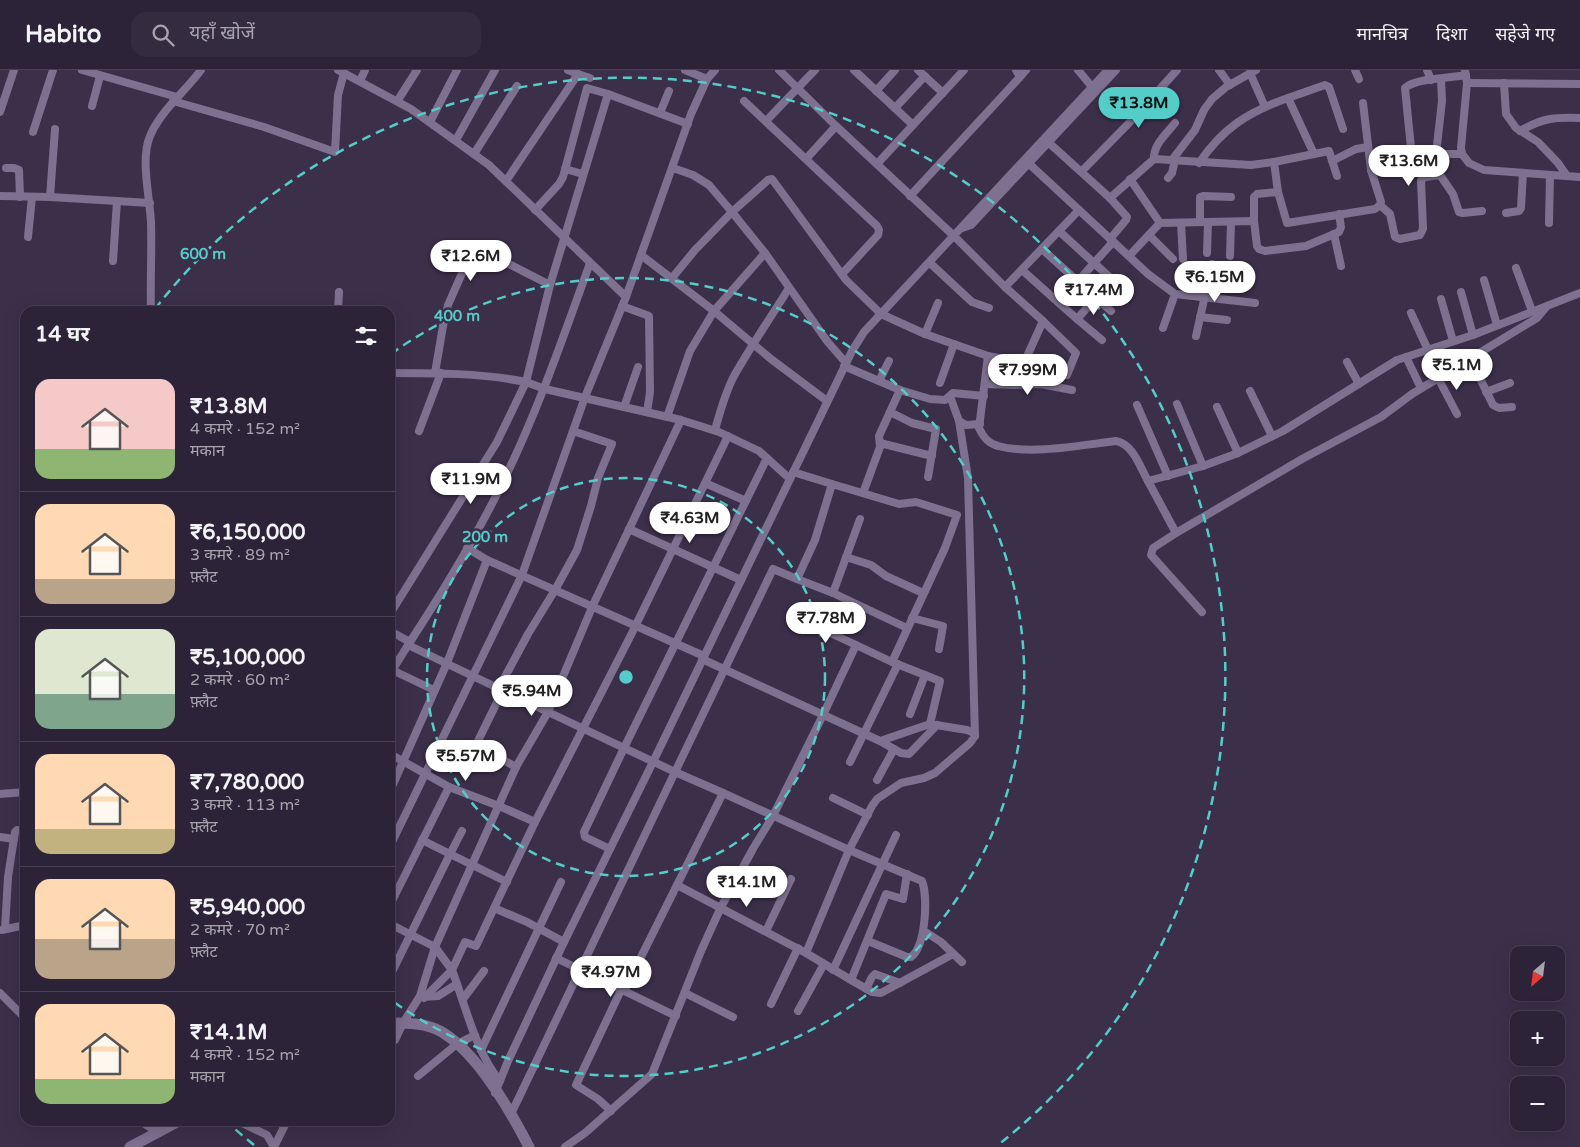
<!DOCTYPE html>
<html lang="hi">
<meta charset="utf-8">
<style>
body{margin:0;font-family:"Varela Round","Noto Sans Devanagari",sans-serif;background:#352b40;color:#f1f3f6;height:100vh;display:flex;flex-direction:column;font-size:19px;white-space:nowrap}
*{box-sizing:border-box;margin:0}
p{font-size:16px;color:#a7a4ae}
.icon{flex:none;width:28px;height:28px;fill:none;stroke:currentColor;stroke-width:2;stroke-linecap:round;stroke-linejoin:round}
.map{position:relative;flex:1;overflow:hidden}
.panel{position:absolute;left:20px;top:236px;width:375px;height:820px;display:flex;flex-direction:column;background:#2d2338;border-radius:15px;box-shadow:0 5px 20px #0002,0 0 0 1px #484053}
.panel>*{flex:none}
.needle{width:32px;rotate:208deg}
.controls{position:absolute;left:1510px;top:876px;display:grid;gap:10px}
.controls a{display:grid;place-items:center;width:55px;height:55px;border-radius:10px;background:#2d2338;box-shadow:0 5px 20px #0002,0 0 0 1px #484053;font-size:25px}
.price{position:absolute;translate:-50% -42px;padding:0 11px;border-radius:18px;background:#fff;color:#222;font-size:16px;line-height:32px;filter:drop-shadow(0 1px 2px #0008)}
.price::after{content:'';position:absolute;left:50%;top:30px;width:15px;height:11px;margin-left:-8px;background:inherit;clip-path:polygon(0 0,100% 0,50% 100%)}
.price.current{background:#54cdc8;color:#111}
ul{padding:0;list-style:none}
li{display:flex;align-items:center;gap:15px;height:125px;padding:0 15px}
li+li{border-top:1px solid #484053}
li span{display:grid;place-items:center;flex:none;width:140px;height:100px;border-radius:15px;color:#555}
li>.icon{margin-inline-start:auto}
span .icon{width:60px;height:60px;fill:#fffc;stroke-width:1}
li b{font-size:21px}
h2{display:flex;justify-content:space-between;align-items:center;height:60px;padding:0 15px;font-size:21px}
header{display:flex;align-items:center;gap:30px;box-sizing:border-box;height:70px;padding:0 25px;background:#2d2338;border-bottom:1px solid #484053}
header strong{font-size:24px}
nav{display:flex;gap:28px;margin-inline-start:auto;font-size:18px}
.search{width:350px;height:45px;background:#352b40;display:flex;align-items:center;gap:12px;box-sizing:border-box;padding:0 18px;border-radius:15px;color:#a7a4ae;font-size:19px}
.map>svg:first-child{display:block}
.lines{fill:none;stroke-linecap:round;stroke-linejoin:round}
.street{stroke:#7e708f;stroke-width:8}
.secondary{stroke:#7e708f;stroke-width:11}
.ring{fill:none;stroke:#54cdc8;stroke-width:2.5;stroke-dasharray:9 6}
.centre{fill:#54cdc8;stroke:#3c2f4a;stroke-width:2.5}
.ring-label{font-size:15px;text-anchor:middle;font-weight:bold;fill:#54cdc8;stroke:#3c2f4a;stroke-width:5;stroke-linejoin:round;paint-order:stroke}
</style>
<header>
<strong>Habito</strong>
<div class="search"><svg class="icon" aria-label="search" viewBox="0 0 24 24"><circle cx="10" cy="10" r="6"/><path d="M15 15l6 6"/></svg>यहाँ खोजें</div>
<nav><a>मानचित्र</a><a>दिशा</a><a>सहेजे गए</a></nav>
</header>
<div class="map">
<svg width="1580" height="1077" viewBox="0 0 1580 1077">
<rect width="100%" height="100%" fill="#3c2f4a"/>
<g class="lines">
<!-- street -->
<g class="street">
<polyline points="82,0 177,27"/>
<polyline points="338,0 411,39 489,95 626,227 585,327 522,505 390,776"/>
<polyline points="568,0 578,4"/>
<polyline points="685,0 707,9"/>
<polyline points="779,0 836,56 954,166 1005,217 1043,251"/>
<polyline points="854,0 913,55 877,94"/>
<polyline points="918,0 943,23"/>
<polyline points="1016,0 1020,7 1026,0"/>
<polyline points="1078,0 1092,17"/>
<polyline points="1219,0 1230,15"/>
<polyline points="1355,0 1359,9"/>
<polyline points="1427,0 1431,10"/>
<polyline points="1465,0 1467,13 1461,78 1462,84 1469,93 1484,100 1580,107"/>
<polyline points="1250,3 1265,37"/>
<polyline points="360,11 365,0"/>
<polyline points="1467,13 1580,14"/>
<polyline points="1504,13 1506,44 1516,58 1538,72 1558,93 1567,106"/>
<polyline points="876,21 895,0"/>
<polyline points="1288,28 1325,15 1329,17 1343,59"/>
<polyline points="398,30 417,0"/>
<polyline points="173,31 264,57 335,82 338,25 344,3"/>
<polyline points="744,31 877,156 879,160 878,165 842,204"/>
<polyline points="1363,33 1371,100"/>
<polyline points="92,36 100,6"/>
<polyline points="895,38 925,6"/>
<polyline points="0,42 14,0"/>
<polyline points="660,43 669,21"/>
<polyline points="766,51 815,0"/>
<polyline points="430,52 457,0"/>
<polyline points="913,55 964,0"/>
<polyline points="55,59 50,127 150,133"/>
<path d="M1520 61C1543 48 1554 47 1580 48"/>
<polyline points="33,62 53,0"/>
<polyline points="456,70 495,0"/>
<polyline points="1048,72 1110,128 1154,89 1251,95 1274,92 1329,81 1337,106"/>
<polyline points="474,84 517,16"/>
<polyline points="1462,84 1436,84 1440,105 1453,124 1459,142 1463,143 1482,141"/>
<path d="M1412 88 1405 18C1416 8 1451 8 1466 5"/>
<polyline points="806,89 836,56"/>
<path d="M1154 89C1153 75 1167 63 1175 53"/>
<polyline points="1172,90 1195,60 1204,40 1212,29 1226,17 1256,0"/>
<polyline points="1332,91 1356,79 1368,77"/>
<polyline points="1274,92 1278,122 1287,153 1375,139 1380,135 1381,132 1371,100 1422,86 1436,84 1442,31 1441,9"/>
<path d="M1199 93C1223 58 1248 42 1288 28L1314 84"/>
<polyline points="6,98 14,98 19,100 20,127"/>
<path d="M673 98 693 105 709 115 732 142 768 110 772 109 846 210 881 244 925 264 988 286 979 358C983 367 989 374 998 376 1031 385 1082 375 1116 371 1133 374 1140 397 1148 411L1203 396 1238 383 1283 361 1397 290 1473 265 1580 223"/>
<polyline points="565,99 583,104"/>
<polyline points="1082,101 1131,51 1177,0"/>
<polyline points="1168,108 1172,103 1175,90"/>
<polyline points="506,111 578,4 590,8"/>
<polyline points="0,126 50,127"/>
<polyline points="910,126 1020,7"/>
<polyline points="1110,128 1127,147 1126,150 1110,169"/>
<polyline points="1380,135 1390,144 1395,167 1400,169 1420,165 1423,159 1421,110 1425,107 1440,105"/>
<polyline points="535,140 559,114 563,107 587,18 608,24 688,54"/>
<polyline points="1079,140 1148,204 1175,224 1255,233"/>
<polyline points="1506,143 1519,141 1521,138 1523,103"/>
<polyline points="1254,151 1254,127 1257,124 1278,122"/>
<polyline points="1200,152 1200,127 1203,126 1231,127"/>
<polyline points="1160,153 1254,151 1257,176 1259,179 1265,181 1306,176 1339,162 1341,157 1339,144"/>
<polyline points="1181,153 1183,189"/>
<polyline points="1549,153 1550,105"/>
<polyline points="962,158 971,155 1116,0"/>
<polyline points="1334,164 1341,196"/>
<polyline points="1149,165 1173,189"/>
<polyline points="28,167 32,127"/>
<polyline points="1113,172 1094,193 1126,222"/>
<polyline points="1207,183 1208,152"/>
<polyline points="641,185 714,241 765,183 827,271 846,293"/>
<polyline points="1129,186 1160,153 1130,109"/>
<polyline points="1230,186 1231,152"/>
<polyline points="113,191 117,131"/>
<polyline points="930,193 972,232 989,238"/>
<polyline points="1516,198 1532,241"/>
<polyline points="1022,200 1077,249 1096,228 1042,179"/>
<polyline points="672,208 695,180 732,142 765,183"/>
<polyline points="1484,210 1497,255"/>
<polyline points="1005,217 1079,140 1025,90"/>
<polyline points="1461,222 1473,265"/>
<polyline points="626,227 691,44 707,9 715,0"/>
<polyline points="1096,228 1111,241"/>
<polyline points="1441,229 1453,271"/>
<polyline points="1059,233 1094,193 1059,161"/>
<polyline points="622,236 649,246 650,322 647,342"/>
<path d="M151 241C150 212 152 183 151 153 150 127 140 90 150 66 161 40 185 22 201 0"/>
<polyline points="338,241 339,222"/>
<polyline points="1411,243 1428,280"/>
<polyline points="1200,247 1227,250"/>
<polyline points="1077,249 1102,270"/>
<polyline points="1163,258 1175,224"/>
<polyline points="925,264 938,233"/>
<polyline points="1196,266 1212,194"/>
<polyline points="988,286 1024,293 1043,251 1076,283 1067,305"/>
<polyline points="1406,287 1421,318"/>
<polyline points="1471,290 1493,335 1499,338 1512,337"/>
<polyline points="1347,292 1359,314"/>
<polyline points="844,296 900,320 879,366 880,377 863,423"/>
<path d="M390 303C435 303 482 303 526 312L550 215 608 24"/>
<polyline points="435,303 443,256 448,235 474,176 550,215"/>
<polyline points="1438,308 1457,344"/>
<polyline points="879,311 889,291"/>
<polyline points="940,313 954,274"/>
<polyline points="986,314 1014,315 1041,314 1072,320"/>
<polyline points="900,320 930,329 945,330 953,323 984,326"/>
<polyline points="1250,321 1272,366"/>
<polyline points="1486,322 1510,313"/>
<polyline points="950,326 959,351 966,355 980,354"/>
<polyline points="1177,334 1203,396"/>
<polyline points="1137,335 1168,406"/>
<polyline points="624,337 638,297"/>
<polyline points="1217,337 1238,383"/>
<polyline points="890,342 912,353 936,359 928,407"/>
<polyline points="667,347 690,281 714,241 771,289 827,331"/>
<polyline points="959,351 968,408 975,666"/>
<path d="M715 360C720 342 725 323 734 306 751 276 771 247 789 218"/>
<polyline points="419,361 441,303"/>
<polyline points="880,373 932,386"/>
<polyline points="1148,411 1176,463 1302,389 1381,347 1412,324 1537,248 1547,236"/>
<polyline points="705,413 746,431"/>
<polyline points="629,459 741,510"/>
<polyline points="1176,463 1153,478 1151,485 1202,542"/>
<polyline points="846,487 871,495 886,506 923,523"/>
<polyline points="487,490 704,586"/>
<polyline points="797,509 833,523 907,558"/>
<polyline points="833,523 860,449"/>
<polyline points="390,544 497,372 526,312 545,319 681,350 719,362 759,381 790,409"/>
<polyline points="912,548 943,556 939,579"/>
<polyline points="807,552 856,575"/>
<polyline points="390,561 410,572"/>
<polyline points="702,589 880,671 930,654 940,611 892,592 945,478 957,445 916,432 899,434 832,414"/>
<polyline points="392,600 434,620"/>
<polyline points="390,604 408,575"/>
<polyline points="499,618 528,564 555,520 577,480 591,436 598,408 612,374 573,361"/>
<polyline points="503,620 476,675 516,697"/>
<polyline points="910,644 925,605"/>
<polyline points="880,671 901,683 909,684 937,655"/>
<polyline points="390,684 449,717 499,736 535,752"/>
<polyline points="850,692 898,594"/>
<polyline points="877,710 894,679"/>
<polyline points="390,721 447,593 487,490 467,478"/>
<polyline points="723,723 849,780 806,883 851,910 886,824 903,829 907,804"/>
<polyline points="0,724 25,722"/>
<polyline points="833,728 868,745"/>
<polyline points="0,767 14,769"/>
<polyline points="422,770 450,784 462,761"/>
<polyline points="610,779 585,767 584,762 624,678 767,388"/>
<polyline points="677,815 806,883"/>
<polyline points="390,835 449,717"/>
<polyline points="494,838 527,852 564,872"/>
<polyline points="390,854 435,877 452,900 465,872 476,876 535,752 632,563 728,366"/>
<polyline points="5,859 8,807 15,762 17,760 25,760"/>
<polyline points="2,860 25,855"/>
<polyline points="766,861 791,809"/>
<polyline points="924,861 941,872 962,892"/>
<path d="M868 871 907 887H911C926 876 928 827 922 811L849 780 872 736 877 729 901 713 924 708 935 703 970 673 975 666 972 662 967 660 930 654"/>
<polyline points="556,888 676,946"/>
<polyline points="833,900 896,765"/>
<polyline points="390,906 450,784 507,812"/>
<polyline points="851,910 872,922 881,923 953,884"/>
<polyline points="866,919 872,907 875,904 900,913"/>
<polyline points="624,921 723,723 675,702 773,499 797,509 815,470 832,414 793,402"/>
<polyline points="0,923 25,948"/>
<polyline points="685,923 733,947"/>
<polyline points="422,927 438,926 457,914"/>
<path d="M424 928 452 900C465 934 476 983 500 1011"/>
<polyline points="463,929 484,901"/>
<polyline points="771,934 798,878"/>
<polyline points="798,941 824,894"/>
<polyline points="390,974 395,970 403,953 420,926 435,877 516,697 548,642 593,535 681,350"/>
<polyline points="481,980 561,812"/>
<polyline points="418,1006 457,974 475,965"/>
<polyline points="495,1023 508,991 564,872 653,692 852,281 864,262 1108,0"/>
<polyline points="611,1041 598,1029 576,1015 621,920"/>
<path d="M511 1044 675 702 548 642 408 575C442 523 475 469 502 414 537 343 563 268 590 193"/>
<polyline points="140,1051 158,1062"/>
<polyline points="238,1051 267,1065 274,1077"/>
<polyline points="274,1077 287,1051"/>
<polyline points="565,1077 585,1063 652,1004 701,881 721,837 754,777 773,746 823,645 856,575 892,592"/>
</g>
<!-- secondary -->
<g class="secondary">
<path d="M390 953C407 953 427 953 442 962 478 984 510 1040 529 1077"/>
<polyline points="130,1077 179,1051"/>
</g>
</g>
<!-- distance rings -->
<g class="ring">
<circle cx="626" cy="607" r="199"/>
<path d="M391 284A399 399 0 1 1 391 930"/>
<path d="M254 1075A598 598 0 0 1 226 1051M155 239A598 598 0 1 1 998 1075"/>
</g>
<circle cx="626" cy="607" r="8" class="centre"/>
<g class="ring-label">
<text x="203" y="189">600 m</text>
<text x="457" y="251">400 m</text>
<text x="485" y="472">200 m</text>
</g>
</svg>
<div class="controls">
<a><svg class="needle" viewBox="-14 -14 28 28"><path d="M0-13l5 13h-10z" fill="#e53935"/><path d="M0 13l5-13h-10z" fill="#a7a4ae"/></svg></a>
<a>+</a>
<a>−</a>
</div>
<b class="price current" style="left:1139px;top:59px">₹13.8M</b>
<b class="price" style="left:1409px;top:117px">₹13.6M</b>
<b class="price" style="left:471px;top:212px">₹12.6M</b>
<b class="price" style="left:1215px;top:233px">₹6.15M</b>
<b class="price" style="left:1094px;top:246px">₹17.4M</b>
<b class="price" style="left:1457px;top:321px">₹5.1M</b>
<b class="price" style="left:1028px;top:326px">₹7.99M</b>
<b class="price" style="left:471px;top:435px">₹11.9M</b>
<b class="price" style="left:690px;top:474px">₹4.63M</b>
<b class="price" style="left:826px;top:574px">₹7.78M</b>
<b class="price" style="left:532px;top:647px">₹5.94M</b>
<b class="price" style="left:466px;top:712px">₹5.57M</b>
<b class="price" style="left:747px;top:838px">₹14.1M</b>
<b class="price" style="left:611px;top:928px">₹4.97M</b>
<section class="panel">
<h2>14 घर<svg class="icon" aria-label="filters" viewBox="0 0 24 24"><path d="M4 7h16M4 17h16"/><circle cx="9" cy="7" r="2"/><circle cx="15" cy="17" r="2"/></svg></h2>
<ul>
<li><span style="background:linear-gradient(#f6c9c9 70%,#8fb573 0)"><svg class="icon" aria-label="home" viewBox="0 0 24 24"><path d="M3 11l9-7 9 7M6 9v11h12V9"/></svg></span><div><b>₹13.8M</b><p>4 कमरे · 152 m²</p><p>मकान</p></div></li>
<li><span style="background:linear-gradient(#ffd9b3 75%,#b9a48a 0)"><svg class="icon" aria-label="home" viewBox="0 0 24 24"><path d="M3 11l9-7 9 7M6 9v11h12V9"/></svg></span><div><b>₹6,150,000</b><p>3 कमरे · 89 m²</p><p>फ़्लैट</p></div></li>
<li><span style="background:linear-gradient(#dfe7d0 65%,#7fa58c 0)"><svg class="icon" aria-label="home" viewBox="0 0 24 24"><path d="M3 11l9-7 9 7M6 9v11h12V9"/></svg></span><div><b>₹5,100,000</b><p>2 कमरे · 60 m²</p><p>फ़्लैट</p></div></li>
<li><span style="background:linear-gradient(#ffd9b3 75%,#c2b280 0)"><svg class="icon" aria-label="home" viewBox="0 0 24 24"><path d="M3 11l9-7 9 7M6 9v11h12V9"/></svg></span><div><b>₹7,780,000</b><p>3 कमरे · 113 m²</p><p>फ़्लैट</p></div></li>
<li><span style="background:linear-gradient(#ffd9b3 60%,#b9a48a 0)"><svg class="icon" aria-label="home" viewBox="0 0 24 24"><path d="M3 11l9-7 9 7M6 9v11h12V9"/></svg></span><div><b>₹5,940,000</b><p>2 कमरे · 70 m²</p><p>फ़्लैट</p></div></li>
<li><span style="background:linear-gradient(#ffd9b3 75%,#8fb573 0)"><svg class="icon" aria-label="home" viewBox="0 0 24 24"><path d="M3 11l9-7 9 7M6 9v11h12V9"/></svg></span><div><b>₹14.1M</b><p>4 कमरे · 152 m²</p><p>मकान</p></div></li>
</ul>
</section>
</div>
